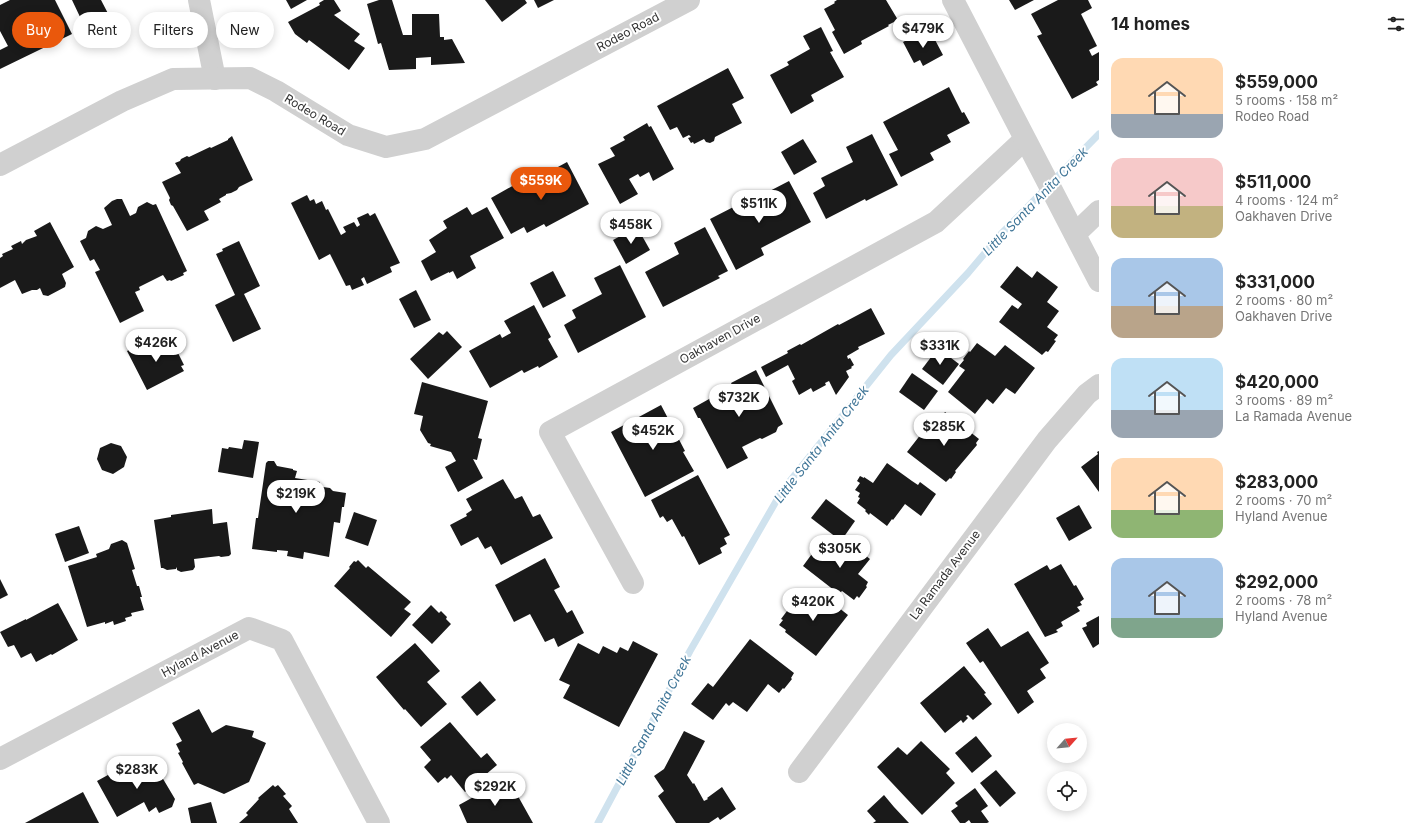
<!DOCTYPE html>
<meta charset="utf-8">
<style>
body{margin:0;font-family:Inter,sans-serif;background:#f2f2f2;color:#222;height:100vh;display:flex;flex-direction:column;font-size:15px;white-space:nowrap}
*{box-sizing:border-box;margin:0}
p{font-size:13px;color:#767676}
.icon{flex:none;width:22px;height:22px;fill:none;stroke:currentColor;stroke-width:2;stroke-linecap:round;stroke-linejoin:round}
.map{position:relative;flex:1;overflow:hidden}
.sheet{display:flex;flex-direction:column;background:#fff;width:320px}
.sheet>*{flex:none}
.guide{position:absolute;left:12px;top:12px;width:380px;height:36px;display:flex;gap:8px}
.needle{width:26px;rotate:63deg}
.controls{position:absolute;left:1047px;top:723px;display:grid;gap:8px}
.controls a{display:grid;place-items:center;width:40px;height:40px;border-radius:50%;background:#fff;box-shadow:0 2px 10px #0003;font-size:20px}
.price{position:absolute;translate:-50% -34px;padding:0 9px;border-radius:14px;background:#fff;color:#222;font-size:13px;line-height:26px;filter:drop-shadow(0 1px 2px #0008)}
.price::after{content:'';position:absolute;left:50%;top:24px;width:12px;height:9px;margin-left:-6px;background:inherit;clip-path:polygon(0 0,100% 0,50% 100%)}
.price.on{background:#ea580c;color:#fff}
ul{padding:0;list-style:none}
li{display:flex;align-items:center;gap:12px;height:100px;padding:0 12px}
li span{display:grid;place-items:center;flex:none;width:112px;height:80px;border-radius:12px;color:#555}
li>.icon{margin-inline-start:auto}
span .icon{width:48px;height:48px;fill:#fffc;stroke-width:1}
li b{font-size:17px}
h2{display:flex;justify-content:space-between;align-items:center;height:48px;padding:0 12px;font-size:17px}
.pill{padding:0 14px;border-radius:18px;background:#fff;box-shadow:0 2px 10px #0003;font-size:14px;line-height:36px}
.pill.on{background:#ea580c;color:#fff}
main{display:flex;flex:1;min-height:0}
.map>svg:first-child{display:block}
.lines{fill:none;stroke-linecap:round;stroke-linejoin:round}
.stream{stroke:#cfe2ee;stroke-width:7}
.building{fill:#1a1a1a}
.minor{stroke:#d0d0d0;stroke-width:22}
.tertiary{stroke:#d0d0d0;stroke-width:22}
.labels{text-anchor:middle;stroke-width:4;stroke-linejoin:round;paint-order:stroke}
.street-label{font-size:12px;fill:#333;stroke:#fff}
.water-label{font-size:13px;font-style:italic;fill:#3f7597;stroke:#fff}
</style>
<main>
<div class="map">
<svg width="1099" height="823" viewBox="0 0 1099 823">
<rect width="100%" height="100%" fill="#fff"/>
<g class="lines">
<!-- stream -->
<polyline class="stream" points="598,823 690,651 782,491 891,355 968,273 1001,234 1099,134"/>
</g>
<!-- building -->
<g class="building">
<polygon points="10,0 55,0 72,34 0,69 0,50 8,46 0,31 0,5"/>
<polygon points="72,0 101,0 114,25 110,28 111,29 95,37 94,36 90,38"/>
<polygon points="286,0 307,0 291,9"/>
<polygon points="324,0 334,0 341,11 334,15 360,34 354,41 365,48 349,70 309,40 307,43 295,34 288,22 320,5 319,3"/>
<polygon points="379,0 392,0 403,35 412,35 412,14 439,14 440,37 444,37 444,40 452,39 465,63 431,65 431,57 416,58 416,69 389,70 381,43 378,44 367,4"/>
<polygon points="485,0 525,0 527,3 502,22"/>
<polygon points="534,0 554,0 538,8"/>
<polygon points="837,0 886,0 898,20 888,25 889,26 861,41 862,44 844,54 832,32 835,30 824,9 835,3 834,2"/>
<polygon points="1009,0 1034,0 1015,10"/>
<polygon points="1058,0 1088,0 1092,8 1081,14 1097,46 1089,50 1092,56 1099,52 1099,80 1096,82 1098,85 1072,99 1037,36 1042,34 1031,14"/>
<polygon points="821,27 833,51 830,52 844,77 811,95 814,101 791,114 770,75 789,65 787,62 810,49 803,36"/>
<polygon points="925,31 928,38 933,36 943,55 923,66 920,60 914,63 903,42"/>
<polygon points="728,68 744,98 732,104 742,123 715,137 714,141 710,143 706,142 704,139 694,144 693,142 691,143 688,138 691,137 689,135 683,138 677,127 670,130 657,106"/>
<polygon points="949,87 962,113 964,112 970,123 947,135 951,142 930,153 934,160 901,177 889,154 898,150 883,122"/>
<polygon points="647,123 649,127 651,126 674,169 653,181 649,172 640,177 638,174 629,179 638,194 620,204 598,164 615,156 610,148 625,140 623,137"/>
<polygon points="872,134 898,185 866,201 865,199 826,219 813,193 825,186 821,178 853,162 846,147"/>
<polygon points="232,136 253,180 239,187 237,190 231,193 226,194 226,195 219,199 221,202 204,211 209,220 187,231 173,206 171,205 169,200 170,198 162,182 181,173 175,163 180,161 181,159 187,156 189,157 210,147 211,148 228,140 228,139"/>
<polygon points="803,139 817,162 794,175 781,152"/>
<polygon points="567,162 589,204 546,227 544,224 527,233 524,227 511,234 491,198 523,180 526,185 532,181 535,187 550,179 547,173"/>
<polygon points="789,181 811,222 761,248 764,255 736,270 710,219 749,199 752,206 764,199 762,195"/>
<polygon points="307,195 310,201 314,199 316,204 322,201 326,210 328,209 341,235 346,232 343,227 354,222 357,227 360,225 357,218 368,213 370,216 375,213 400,263 390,267 392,272 367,284 364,277 361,279 364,285 352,290 350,285 346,286 330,254 319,260 291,203"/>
<polygon points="117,199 122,199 130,216 136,213 138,207 147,202 153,205 156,204 187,271 183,273 184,275 171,281 170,280 167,281 163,275 139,287 140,290 135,292 144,311 120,323 95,272 100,270 94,259 90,261 80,241 86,238 88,231 96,226 103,229 112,225 104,208 112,201"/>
<polygon points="467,207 472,215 487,207 504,238 470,256 476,268 457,279 453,271 449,273 449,272 431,281 421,261 436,252 429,240 447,228 443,221"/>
<polygon points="50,222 74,267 62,274 66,283 65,287 48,296 43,295 40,288 37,290 32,290 22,294 15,280 0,288 0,258 3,256 2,254 13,249 11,246 21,241 22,244 26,240 37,236 34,231"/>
<polygon points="637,227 650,250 626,264 613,240"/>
<polygon points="705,227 728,271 718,276 720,278 663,307 645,272 679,254 674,243"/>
<polygon points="239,241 260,286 244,294 261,329 233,342 215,305 235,295 216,254 223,251 222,249"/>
<polygon points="620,265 646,317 578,353 564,325 576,318 572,310 602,294 594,278"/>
<polygon points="1017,266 1032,278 1037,271 1058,287 1047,302 1059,311 1047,327 1058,335 1054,340 1056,341 1048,352 1046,351 1042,355 999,322 1012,305 1018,309 1022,304 1000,287"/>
<polygon points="553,271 566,296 543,308 530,283"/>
<polygon points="416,290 431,320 414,328 399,299"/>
<polygon points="534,305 551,337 548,339 558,357 539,368 538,366 524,373 522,370 490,388 469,351 500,334 502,338 511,333 504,321"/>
<polygon points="871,308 885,334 858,347 859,349 847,356 848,359 850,358 854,365 851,367 852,368 846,371 849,377 836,395 829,381 825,383 826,385 813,392 811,388 799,395 792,381 795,379 788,365 766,377 761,367 788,353 787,351 800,344 801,345 838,324 839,325"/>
<polygon points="447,331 462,347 428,379 410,359 439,332 443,335"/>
<polygon points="151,339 155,347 168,340 172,347 174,345 184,365 181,366 184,371 147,390 127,351"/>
<polygon points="977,343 995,356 1005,345 1035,368 1015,394 1006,388 993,404 987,399 975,414 948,392 965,370 959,366 964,360 963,359 969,351 970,352"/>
<polygon points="938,348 959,364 943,385 922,369"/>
<polygon points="756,370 783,424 778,427 776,432 762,439 760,438 742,447 748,458 727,469 700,418 698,418 693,408 718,394 721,401 736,393 731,383"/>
<polygon points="912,373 938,391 924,410 899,392"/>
<polygon points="422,382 488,401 478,438 482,439 477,460 473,459 483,478 458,492 445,467 456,461 451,452 430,446 431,444 428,443 420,430 423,416 414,414"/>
<polygon points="661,405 685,451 683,452 694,471 645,497 611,432"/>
<polygon points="945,412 979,439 976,443 977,445 955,471 956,472 951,479 950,478 946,482 907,452 925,429 930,433"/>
<polygon points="244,440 259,442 253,478 218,472 222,448 228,449 229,447 242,449"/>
<polygon points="111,443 121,446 127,457 124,467 113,474 102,470 97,459 100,448"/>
<polygon points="1099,451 1099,492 1081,467 1098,454 1097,452"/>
<polygon points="268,461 274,461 277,466 293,469 293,470 297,471 295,478 320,482 319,491 323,487 330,488 333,491 346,493 344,507 342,507 340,523 334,522 329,557 304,552 303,559 287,556 288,551 277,550 277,552 252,549 256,518 258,518 266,463"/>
<polygon points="887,463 912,481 918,485 920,482 936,494 921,516 905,504 893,520 892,519 887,526 870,513 869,515 865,511 866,510 857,503 860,498 858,497 860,493 855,490 860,483 857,481 860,476 864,478 864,477 873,483"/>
<polygon points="698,475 730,535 724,538 727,544 720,548 722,553 699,565 684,536 682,537 672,519 667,522 663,516 660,518 651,500"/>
<polygon points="503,479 515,499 522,496 533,517 540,514 553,538 501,565 491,546 485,549 478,537 461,546 450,525 467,516 466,514 472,510 466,499"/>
<polygon points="826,499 855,521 841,541 811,518"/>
<polygon points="1079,505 1092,528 1069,541 1056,518"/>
<polygon points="212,509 213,524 227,522 231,554 229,556 221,557 219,556 194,559 195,567 193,570 181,572 177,570 177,567 176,569 167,570 163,568 161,568 154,520 171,517 171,515"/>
<polygon points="354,512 377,520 368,546 345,538"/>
<polygon points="79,526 89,553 65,562 55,534"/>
<polygon points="844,539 870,559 858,574 868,582 866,586 867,587 859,598 857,596 854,600 842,591 839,594 803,566 817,547 830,557"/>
<polygon points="122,540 127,543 135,569 132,570 137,586 139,586 142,597 140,597 144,610 131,613 132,616 125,618 126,621 114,625 113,621 105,624 105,622 87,627 68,566 97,557 96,554 109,549 111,544"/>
<polygon points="545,558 560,587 554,590 567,613 572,610 584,633 558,647 554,638 545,642 530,614 514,622 495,585"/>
<polygon points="358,560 366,568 368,566 411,602 404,609 411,614 391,637 334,586 350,568 349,567 354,561 356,562"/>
<polygon points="1061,564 1074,586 1076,585 1084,599 1080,602 1082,605 1077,607 1080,611 1061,622 1063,626 1056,630 1058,632 1045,637 1014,584 1047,565 1050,570"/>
<polygon points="0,579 8,595 0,599"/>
<polygon points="820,593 848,615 816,656 785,632 786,630 779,625 783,620 781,619 799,595 811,605"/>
<polygon points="58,603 78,640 52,655 51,654 36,662 31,653 21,658 14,645 8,647 0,632 26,619 26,620"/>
<polygon points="431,605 439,613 441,611 447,617 446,619 451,624 432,644 412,625"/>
<polygon points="1099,616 1099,644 1093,648 1082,628 1087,626 1086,623"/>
<polygon points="988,628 1001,647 1028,631 1049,663 1040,669 1046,678 1027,691 1034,702 1018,714 983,661 980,663 966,643"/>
<polygon points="750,639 794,673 791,678 792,679 784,689 783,688 779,693 768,684 747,712 733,702 729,706 726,703 713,720 691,704 708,683 713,687"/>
<polygon points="633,641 658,654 619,727 563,698 570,685 559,680 578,643 599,654 603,646 617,653 620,647 628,651"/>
<polygon points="415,643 440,671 427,682 447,704 421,727 405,709 404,710 376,677"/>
<polygon points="964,666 986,693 984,694 992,704 973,720 968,715 966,716 968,718 963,723 961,720 945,733 920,703"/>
<polygon points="480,681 496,700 477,716 461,697"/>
<polygon points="199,709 212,733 226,725 254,731 252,737 266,743 249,782 224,794 198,783 194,785 182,763 183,762 178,753 180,752 176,744 182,741 172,723"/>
<polygon points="450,722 481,758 487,753 497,765 465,792 451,775 447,779 445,777 438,783 424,767 431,760 420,747"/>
<polygon points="684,731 705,741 687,775 693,784 694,783 704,801 708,799 707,798 722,787 736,809 720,820 718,817 709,823 676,823 658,796 664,791 654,776 664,769"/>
<polygon points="976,736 992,756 972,773 955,753"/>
<polygon points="921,741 950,769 946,773 955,783 922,815 877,767 898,747 907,755"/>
<polygon points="153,762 175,799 172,807 159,813 156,807 149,812 144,802 117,817 97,781 128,764 132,773"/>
<polygon points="996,770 1016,793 1000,807 980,783"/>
<polygon points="494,782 500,793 506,790 507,793 514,789 533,823 467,823 459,805 477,795 475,793"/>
<polygon points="273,785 275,787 278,785 286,794 283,796 292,806 289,809 298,823 239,823 248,815 246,813 259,799 258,798"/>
<polygon points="975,788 988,806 981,811 989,822 987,823 971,823 969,820 965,823 960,823 951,811 958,806 955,803"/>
<polygon points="83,792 99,823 25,823"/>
<polygon points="884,795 894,807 909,823 873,823 876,821 867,811"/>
<polygon points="211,802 217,823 191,823 188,808"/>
</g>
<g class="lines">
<!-- minor -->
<g class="minor">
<polyline points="199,0 215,79"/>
<polyline points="0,165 122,101 173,79 250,78 276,91 348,135 386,147 425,139 689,0"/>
<polyline points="1075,234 1099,211"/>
<polyline points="633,583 550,432 936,222 1024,140"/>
<polyline points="0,759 249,628 282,640 379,823"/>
<polyline points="799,772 1047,440 1087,394 1099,385"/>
</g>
<!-- tertiary -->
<polyline class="tertiary" points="953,0 1099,281"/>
</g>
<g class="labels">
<!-- street labels -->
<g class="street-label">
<text transform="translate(628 32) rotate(-28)" y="4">Rodeo Road</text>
<text transform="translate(315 115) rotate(31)" y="4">Rodeo Road</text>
<text transform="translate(720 339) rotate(-29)" y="4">Oakhaven Drive</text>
<text transform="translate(945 575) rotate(-53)" y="4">La Ramada Avenue</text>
<text transform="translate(200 654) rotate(-28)" y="4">Hyland Avenue</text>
</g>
<!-- water labels -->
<g class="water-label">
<text transform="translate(1035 201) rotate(-46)" y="5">Little Santa Anita Creek</text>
<text transform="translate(821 444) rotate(-52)" y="5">Little Santa Anita Creek</text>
<text transform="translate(653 720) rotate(-62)" y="5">Little Santa Anita Creek</text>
</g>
</g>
</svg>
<div class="controls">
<a><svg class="needle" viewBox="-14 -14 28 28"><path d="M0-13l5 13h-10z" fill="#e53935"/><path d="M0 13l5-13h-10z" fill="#767676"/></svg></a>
<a><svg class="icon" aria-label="locate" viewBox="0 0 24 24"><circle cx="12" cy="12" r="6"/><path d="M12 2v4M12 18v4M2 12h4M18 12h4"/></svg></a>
</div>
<b class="price" style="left:923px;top:49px">$479K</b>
<b class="price on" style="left:541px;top:201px">$559K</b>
<b class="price" style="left:759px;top:224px">$511K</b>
<b class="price" style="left:631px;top:245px">$458K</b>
<b class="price" style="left:156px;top:363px">$426K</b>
<b class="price" style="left:940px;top:366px">$331K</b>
<b class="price" style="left:739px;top:418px">$732K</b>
<b class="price" style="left:944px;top:447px">$285K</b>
<b class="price" style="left:653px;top:451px">$452K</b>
<b class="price" style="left:296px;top:514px">$219K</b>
<b class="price" style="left:840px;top:569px">$305K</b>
<b class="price" style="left:813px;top:622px">$420K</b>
<b class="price" style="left:137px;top:790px">$283K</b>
<b class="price" style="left:495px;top:807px">$292K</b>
<div class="guide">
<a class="pill on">Buy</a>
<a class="pill">Rent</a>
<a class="pill">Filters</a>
<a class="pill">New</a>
</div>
</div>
<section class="sheet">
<h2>14 homes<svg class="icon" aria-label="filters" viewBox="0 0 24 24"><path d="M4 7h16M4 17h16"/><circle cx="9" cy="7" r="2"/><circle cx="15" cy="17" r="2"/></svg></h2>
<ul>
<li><span style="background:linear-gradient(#ffd9b3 70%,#9aa5b1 0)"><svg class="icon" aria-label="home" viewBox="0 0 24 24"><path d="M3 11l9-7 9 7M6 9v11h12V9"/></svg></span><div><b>$559,000</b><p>5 rooms · 158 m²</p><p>Rodeo Road</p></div></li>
<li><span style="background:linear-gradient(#f6c9c9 60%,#c2b280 0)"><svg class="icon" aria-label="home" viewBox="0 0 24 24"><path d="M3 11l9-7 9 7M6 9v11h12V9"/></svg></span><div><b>$511,000</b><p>4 rooms · 124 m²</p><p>Oakhaven Drive</p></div></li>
<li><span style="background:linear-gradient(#a9c7e8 60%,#b9a48a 0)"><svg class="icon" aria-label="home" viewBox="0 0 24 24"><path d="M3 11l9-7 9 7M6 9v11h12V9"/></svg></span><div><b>$331,000</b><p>2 rooms · 80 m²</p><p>Oakhaven Drive</p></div></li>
<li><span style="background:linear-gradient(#bfe0f5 65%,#9aa5b1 0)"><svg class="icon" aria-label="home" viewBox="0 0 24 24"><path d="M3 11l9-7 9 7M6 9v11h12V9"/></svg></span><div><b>$420,000</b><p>3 rooms · 89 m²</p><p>La Ramada Avenue</p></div></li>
<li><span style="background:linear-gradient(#ffd9b3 65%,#8fb573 0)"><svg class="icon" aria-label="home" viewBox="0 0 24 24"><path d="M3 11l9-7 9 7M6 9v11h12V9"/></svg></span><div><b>$283,000</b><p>2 rooms · 70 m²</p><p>Hyland Avenue</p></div></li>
<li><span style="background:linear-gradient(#a9c7e8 75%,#7fa58c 0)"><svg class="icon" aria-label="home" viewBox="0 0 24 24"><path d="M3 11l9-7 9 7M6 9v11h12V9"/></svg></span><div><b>$292,000</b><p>2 rooms · 78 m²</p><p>Hyland Avenue</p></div></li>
</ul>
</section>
</main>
